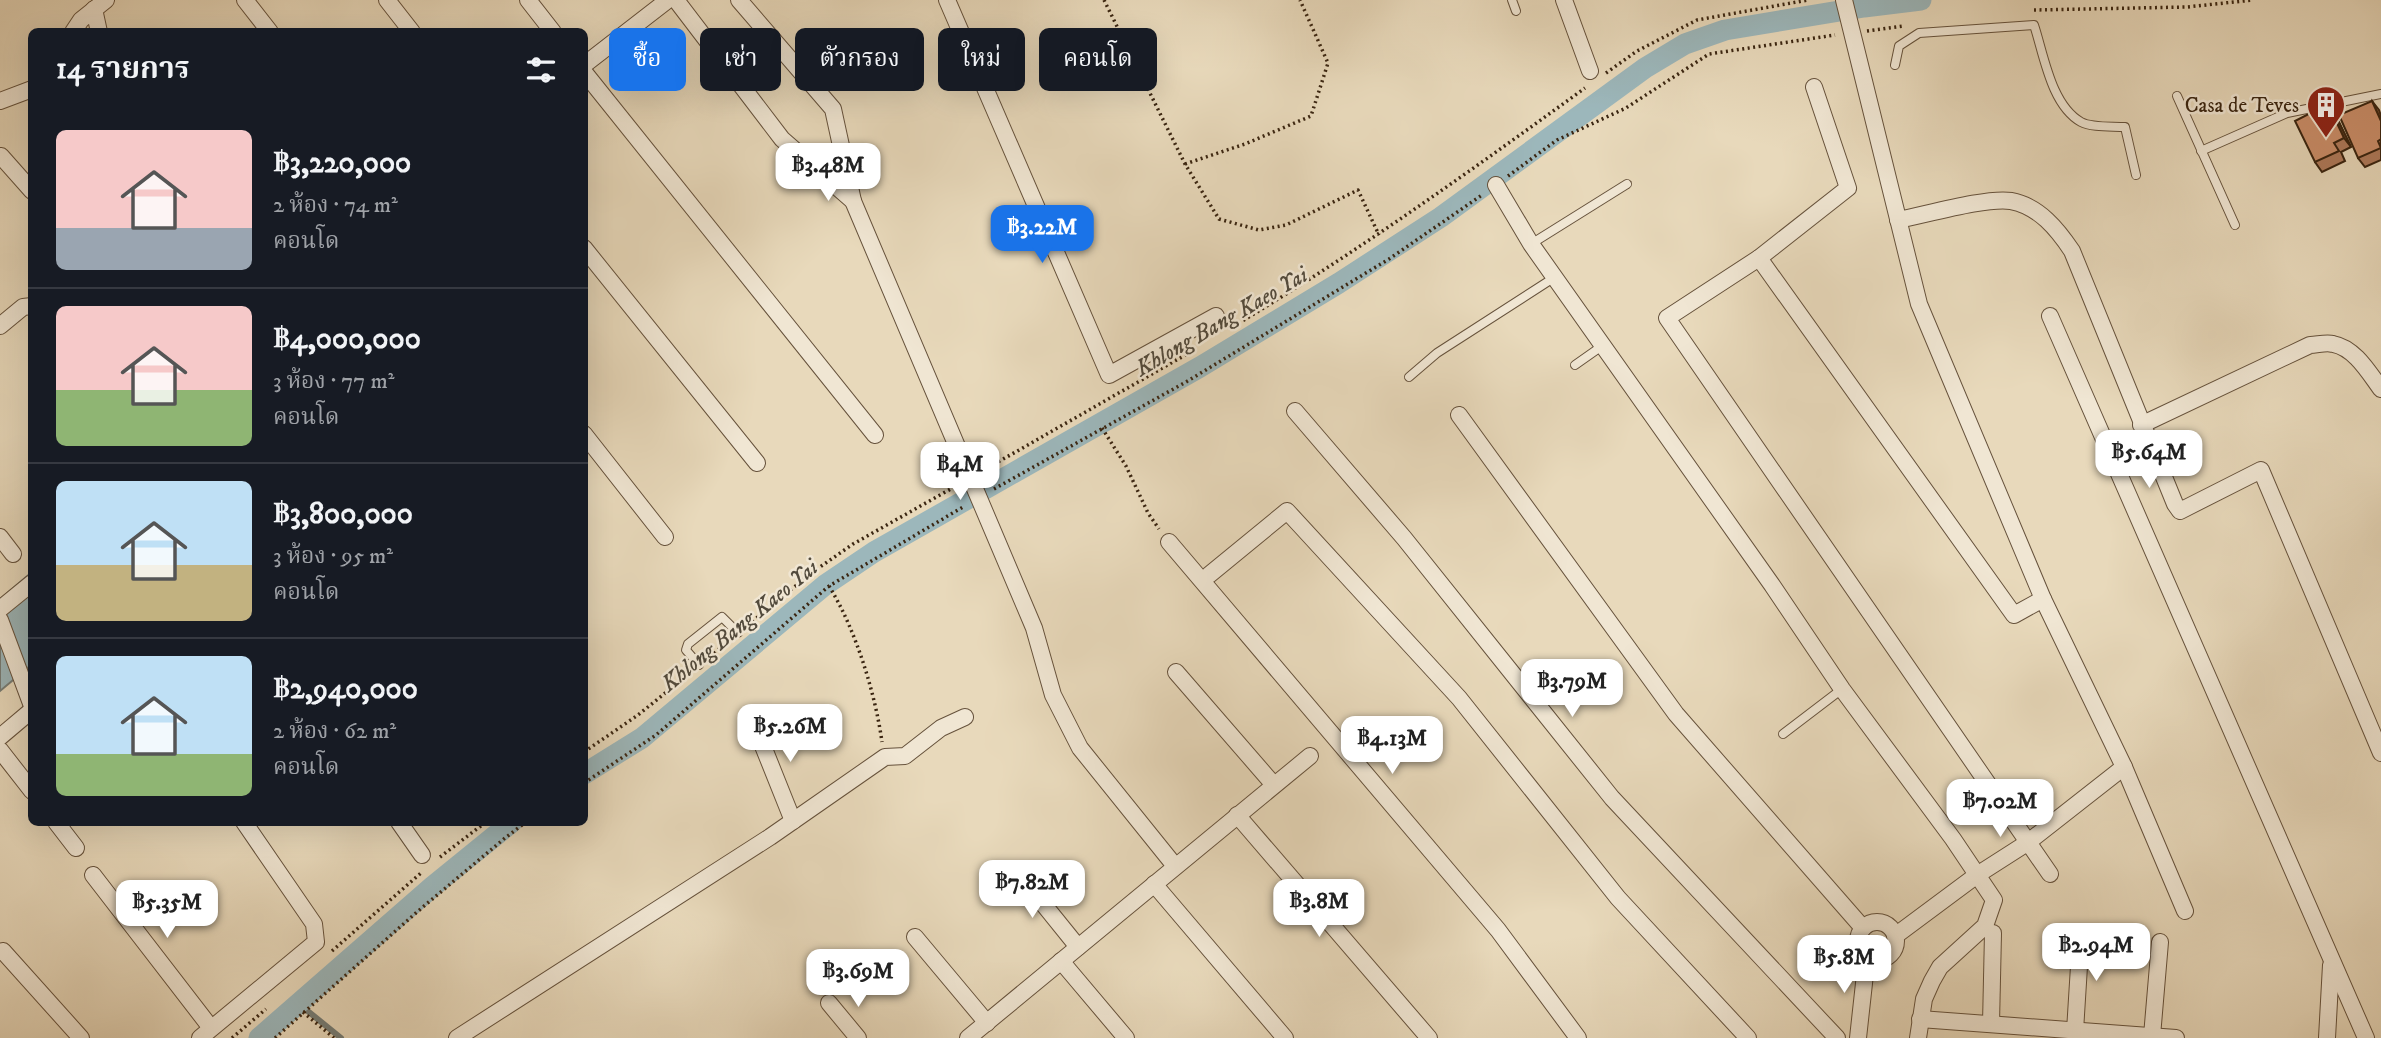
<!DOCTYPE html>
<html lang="th">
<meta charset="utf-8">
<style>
body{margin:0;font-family:"IM FELL DW Pica","Noto Serif Thai",serif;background:#20242c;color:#f1f3f6;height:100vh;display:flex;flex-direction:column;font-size:26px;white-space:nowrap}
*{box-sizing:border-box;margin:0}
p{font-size:23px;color:#9ea1a6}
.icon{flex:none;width:38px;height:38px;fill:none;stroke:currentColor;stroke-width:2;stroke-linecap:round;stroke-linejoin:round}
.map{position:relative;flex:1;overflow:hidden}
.drawer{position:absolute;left:28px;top:28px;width:560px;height:798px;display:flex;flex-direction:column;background:#171b24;border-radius:10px;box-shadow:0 7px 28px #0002}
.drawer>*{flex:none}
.top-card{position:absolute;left:609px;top:28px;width:665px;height:63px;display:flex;gap:14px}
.price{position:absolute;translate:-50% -60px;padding:0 16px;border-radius:14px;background:#fff;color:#222;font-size:23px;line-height:46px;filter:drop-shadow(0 2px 4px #0008)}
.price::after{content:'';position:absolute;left:50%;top:42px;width:21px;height:16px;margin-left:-10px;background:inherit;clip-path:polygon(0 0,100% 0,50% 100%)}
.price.on{background:#1a73e8;color:#fff}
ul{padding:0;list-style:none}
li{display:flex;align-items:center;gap:21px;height:175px;padding:0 28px}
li+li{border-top:2px solid #363941}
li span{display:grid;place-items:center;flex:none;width:196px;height:140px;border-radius:10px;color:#555}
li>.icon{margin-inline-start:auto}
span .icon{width:84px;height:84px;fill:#fffc;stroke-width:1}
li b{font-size:30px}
h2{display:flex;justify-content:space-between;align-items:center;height:84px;padding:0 28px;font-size:30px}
.pill{padding:0 24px;border-radius:10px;background:#171b24;box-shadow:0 7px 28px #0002;font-size:24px;line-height:63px}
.pill.on{background:#1a73e8;color:#fff}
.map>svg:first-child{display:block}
.water{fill:#9cb7bb;stroke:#757d77;stroke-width:2}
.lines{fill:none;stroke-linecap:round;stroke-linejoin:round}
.stream{stroke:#757d77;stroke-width:6}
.canal{stroke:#9cb7bb;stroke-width:21}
.lane-casing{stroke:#66523c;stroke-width:10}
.street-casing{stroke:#66523c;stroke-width:18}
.path{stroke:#3a2511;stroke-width:3.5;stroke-dasharray:2 3.5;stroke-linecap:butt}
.lane{stroke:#f0e6d3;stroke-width:8}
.street{stroke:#f0e6d3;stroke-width:16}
.wall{fill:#af7b5c;stroke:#3a2511;stroke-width:2}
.shaded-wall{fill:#8e644b;stroke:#3a2511;stroke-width:2}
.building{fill:#cb8f6b;stroke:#3a2511;stroke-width:2}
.labels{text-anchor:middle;stroke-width:5;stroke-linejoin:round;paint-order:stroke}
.poi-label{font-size:21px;fill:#3a2511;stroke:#f0e6d3;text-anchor:end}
.water-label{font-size:23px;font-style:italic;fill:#524a3c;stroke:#f0e6d3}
</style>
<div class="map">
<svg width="2381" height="1038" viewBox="0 0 2381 1038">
<rect width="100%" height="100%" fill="#e8d9bb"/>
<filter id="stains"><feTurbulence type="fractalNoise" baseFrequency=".00286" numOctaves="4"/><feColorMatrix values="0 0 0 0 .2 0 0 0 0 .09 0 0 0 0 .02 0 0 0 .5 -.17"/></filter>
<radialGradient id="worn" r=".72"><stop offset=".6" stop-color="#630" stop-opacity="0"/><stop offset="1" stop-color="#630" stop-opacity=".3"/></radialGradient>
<!-- water -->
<polygon class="water" points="31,573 31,665 0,691 0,599"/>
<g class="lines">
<!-- stream -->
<polyline class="stream" points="299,1004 341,1038"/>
<!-- canal -->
<g class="canal">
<polyline points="584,774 642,738 825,585 874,552 1200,367 1339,283 1441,217 1645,68 1685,44 1725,30 1864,7 1921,0"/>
<polyline points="259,1038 432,887 512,822"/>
</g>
<defs>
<g id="lane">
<polyline points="1512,0 1516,11"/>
<path d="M1895 65 1899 46 1919 33 2034 25C2044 55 2051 105 2081 122 2092 128 2113 126 2125 127L2136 175"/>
<polyline points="2177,96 2235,225"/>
<polyline points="2201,151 2287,113 2381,94"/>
<polyline points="1531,244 1627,184"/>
<polyline points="1575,365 1602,346"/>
<polyline points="1409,377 1437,353 1555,277"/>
<polyline points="699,665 686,650 688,644 722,617 738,633"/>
<polyline points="1783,734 1842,689"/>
</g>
<g id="street">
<polyline points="245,0 270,32"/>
<polyline points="387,0 412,32"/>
<polyline points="528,0 553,32"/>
<polyline points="676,0 782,139 853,201 1034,628 1053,695 1080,748 1175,866"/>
<polyline points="739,0 833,109 853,201"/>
<polyline points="947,0 1109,375 1216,316"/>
<polyline points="1564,0 1590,71"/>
<polyline points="1844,0 1919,304 2043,599 2124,767 2185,911"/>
<polyline points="94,9 99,32"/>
<polyline points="73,32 81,20 106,0"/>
<polyline points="584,65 668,0"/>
<polyline points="584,72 875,435"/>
<polyline points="1814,87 1848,188 1759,258 1667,318 2050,874"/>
<polyline points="0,101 32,89"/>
<polyline points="1,156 32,191"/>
<polyline points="1496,185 1531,244 1772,585 1842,689 1953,839 1994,900 1985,926 1940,967 1932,981 1924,999 1918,1038"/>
<path d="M1898 220C1925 215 1987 197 2011 201 2039 206 2058 230 2072 251L2175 504 2180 511 2261 470 2381 753"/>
<polyline points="584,248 757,463"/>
<polyline points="1759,258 2014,615 2043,599"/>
<polyline points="2050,316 2366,1038"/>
<polyline points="0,326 23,307 32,306"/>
<polyline points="1295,411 1404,538 1612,798 1837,1038"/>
<polyline points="1459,415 1676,714 1863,928"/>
<path d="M2141 425 2310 345C2317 345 2326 342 2333 344 2355 348 2369 373 2381 389"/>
<polyline points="584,434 665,537"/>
<polyline points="0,537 13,554"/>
<polyline points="1169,542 1498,930 1578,1038"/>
<polyline points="1209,575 1287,511 1459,698 1618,898 1748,1038"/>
<polyline points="0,609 32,583"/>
<polyline points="0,620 32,706"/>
<polyline points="1176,672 1274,785"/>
<polyline points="753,721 793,821"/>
<polyline points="0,737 32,710"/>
<polyline points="0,750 32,791"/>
<polyline points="1237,815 1429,1038"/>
<polyline points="56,822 76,848"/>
<polyline points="399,822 422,855"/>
<polyline points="1015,869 1078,947"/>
<polyline points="93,875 211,1028"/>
<polyline points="1154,884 1285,1038"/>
<circle cx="1877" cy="941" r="19"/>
<polyline points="1895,936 1977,875 2027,843 2124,767"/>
<polyline points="915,937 987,1023"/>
<polyline points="3,951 81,1038"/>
<polyline points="1061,961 1126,1038"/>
<polyline points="829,1003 858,1038"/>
<polyline points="1920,1019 2176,1038"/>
<polyline points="1991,1024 1993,933"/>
<polyline points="2075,1031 2081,934"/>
<polyline points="2152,1036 2160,942"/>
<polyline points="200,1038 316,942 314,924 244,822"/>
<polyline points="457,1038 770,837 885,757 905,756 941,728 965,717"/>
<polyline points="968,1038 1310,756"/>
<polyline points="1858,1038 1867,956"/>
<polyline points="2327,1038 2331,965"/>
</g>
</defs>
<!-- lane casing -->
<use href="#lane" class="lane-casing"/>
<!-- street casing -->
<use href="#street" class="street-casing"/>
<!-- path -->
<g class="path">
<polyline points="1104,0 1185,164 1219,219 1259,230 1286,225 1358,190 1379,235"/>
<polyline points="2034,10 2187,7 2253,0"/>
<polyline points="1867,31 1904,26"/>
<polyline points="1606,73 1637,51 1697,20 1808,0"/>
<polyline points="1185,164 1245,144 1311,116 1328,63 1300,0"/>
<polyline points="1508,176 1557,140 1626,108 1709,54 1835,35"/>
<path d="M1229 329C1353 255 1469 172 1585 88"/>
<polyline points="1102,428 1126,466 1148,513 1159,529"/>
<polyline points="984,470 1187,354"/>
<polyline points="994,489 1186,382 1389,259 1482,195"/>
<path d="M829 586C855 628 875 692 882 742"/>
<polyline points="748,625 810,574 853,544 956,486"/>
<polyline points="710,657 728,641"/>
<polyline points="584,752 638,715 690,673"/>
<polyline points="584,783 656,735 829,586 963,507"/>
<polyline points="440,857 486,822"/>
<polyline points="332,951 421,873"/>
<polyline points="303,1012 334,1038"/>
<polyline points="232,1038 266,1009"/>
<polyline points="275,1038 417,912 505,838 526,822"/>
</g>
<!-- lane -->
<use href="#lane" class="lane"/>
<!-- street -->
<use href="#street" class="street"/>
</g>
<!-- wall -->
<g class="wall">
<polygon points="2372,101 2381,116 2381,160 2365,167 2358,158"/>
<polygon points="2328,104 2335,114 2351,147 2341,152 2345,161 2322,172 2315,162"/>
</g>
<!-- shaded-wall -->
<g class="shaded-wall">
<polygon points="2372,101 2379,110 2381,116 2381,121"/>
<polygon points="2328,104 2335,114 2351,147 2344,138"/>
</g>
<!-- building -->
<g class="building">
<polygon points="2372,101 2381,121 2381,139 2378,141 2381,148 2358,158 2339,115"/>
<polygon points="2328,104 2344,138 2334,143 2339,151 2315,162 2295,121"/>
</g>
<!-- icons -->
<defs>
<symbol id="building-pin" viewBox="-11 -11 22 30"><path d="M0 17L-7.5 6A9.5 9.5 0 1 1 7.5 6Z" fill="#8f2418" stroke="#f0e6d3"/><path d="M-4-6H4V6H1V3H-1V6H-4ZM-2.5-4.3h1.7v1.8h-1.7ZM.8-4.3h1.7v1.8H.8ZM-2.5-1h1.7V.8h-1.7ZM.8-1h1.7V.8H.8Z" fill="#fff"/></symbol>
</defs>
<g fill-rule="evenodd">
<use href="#building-pin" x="2304" y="83" width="44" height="60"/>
</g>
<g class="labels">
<!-- poi labels -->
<g class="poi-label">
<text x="2299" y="112">Casa de Teves</text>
</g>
<!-- water labels -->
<g class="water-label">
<text transform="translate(1221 321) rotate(-30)" y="8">Khlong Bang Kaeo Yai</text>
<text transform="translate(739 625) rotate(-39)" y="8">Khlong Bang Kaeo Yai</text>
</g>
</g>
<rect width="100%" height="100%" filter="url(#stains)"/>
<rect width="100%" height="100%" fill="url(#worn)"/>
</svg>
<b class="price" style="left:828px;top:203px">฿3.48M</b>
<b class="price on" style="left:1042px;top:265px">฿3.22M</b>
<b class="price" style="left:2149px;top:490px">฿5.64M</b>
<b class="price" style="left:960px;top:502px">฿4M</b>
<b class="price" style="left:1572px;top:719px">฿3.79M</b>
<b class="price" style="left:790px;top:764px">฿5.26M</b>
<b class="price" style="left:1392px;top:776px">฿4.13M</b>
<b class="price" style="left:2000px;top:839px">฿7.02M</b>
<b class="price" style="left:1032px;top:920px">฿7.82M</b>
<b class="price" style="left:1319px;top:939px">฿3.8M</b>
<b class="price" style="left:167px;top:940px">฿5.35M</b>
<b class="price" style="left:2096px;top:983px">฿2.94M</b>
<b class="price" style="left:1844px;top:995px">฿5.8M</b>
<b class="price" style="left:858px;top:1009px">฿3.69M</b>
<div class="top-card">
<a class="pill on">ซื้อ</a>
<a class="pill">เช่า</a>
<a class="pill">ตัวกรอง</a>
<a class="pill">ใหม่</a>
<a class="pill">คอนโด</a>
</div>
<section class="drawer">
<h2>14 รายการ<svg class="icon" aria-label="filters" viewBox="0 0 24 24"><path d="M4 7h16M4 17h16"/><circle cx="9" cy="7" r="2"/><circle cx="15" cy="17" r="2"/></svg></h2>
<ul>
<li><span style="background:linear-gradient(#f6c9c9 70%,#9aa5b1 0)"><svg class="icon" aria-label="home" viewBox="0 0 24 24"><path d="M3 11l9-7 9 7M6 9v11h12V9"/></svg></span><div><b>฿3,220,000</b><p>2 ห้อง · 74 m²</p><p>คอนโด</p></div></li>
<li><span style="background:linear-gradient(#f6c9c9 60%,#8fb573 0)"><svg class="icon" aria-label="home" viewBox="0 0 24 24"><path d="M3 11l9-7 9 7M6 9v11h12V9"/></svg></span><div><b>฿4,000,000</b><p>3 ห้อง · 77 m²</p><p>คอนโด</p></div></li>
<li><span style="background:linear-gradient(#bfe0f5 60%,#c2b280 0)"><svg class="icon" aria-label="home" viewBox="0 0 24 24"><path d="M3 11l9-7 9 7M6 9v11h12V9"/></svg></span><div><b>฿3,800,000</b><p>3 ห้อง · 95 m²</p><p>คอนโด</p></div></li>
<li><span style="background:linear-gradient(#bfe0f5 70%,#8fb573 0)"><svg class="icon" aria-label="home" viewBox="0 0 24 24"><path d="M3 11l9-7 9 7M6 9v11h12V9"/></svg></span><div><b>฿2,940,000</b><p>2 ห้อง · 62 m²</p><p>คอนโด</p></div></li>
</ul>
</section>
</div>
